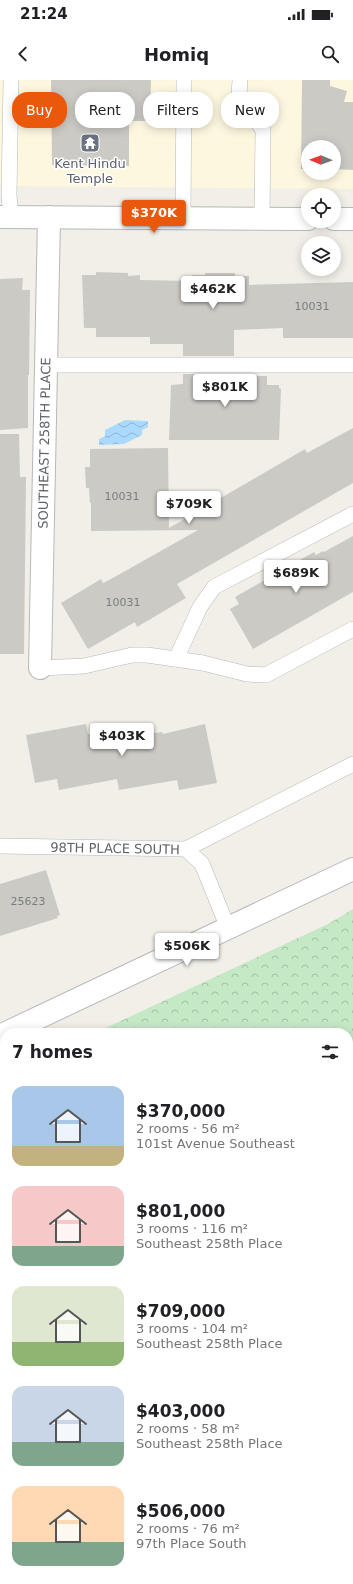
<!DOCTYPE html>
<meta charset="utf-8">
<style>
body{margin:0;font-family:"DejaVu Sans",sans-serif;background:#f6f6f6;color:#202124;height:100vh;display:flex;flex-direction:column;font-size:15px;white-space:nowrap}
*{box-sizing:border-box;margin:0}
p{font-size:13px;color:#757577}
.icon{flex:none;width:22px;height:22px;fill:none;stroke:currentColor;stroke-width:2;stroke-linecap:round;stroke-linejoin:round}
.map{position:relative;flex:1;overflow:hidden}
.panel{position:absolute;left:0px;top:948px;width:353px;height:556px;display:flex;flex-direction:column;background:#fff;border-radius:16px 16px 0 0;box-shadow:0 2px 10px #0003}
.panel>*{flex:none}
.top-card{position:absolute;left:12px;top:12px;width:329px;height:36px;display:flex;gap:8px}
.needle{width:26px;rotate:271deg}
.controls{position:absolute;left:301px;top:60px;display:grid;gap:8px}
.controls a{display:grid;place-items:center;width:40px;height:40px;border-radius:50%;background:#fff;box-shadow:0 2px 10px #0003;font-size:20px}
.price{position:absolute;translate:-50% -34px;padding:0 9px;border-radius:4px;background:#fff;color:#222;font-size:13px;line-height:26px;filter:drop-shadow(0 1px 2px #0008)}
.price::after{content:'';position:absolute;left:50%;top:24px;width:12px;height:9px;margin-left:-6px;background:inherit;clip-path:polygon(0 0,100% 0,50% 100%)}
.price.active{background:#ea580c;color:#fff}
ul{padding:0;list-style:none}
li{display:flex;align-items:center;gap:12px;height:100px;padding:0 12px}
li span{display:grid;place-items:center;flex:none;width:112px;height:80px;border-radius:12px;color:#555}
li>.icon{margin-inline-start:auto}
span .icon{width:48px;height:48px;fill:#fffc;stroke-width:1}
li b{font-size:17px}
h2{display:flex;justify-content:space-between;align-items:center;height:48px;padding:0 12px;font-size:17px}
.chip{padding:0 14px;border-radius:16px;background:#fff;box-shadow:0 2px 10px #0003;font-size:14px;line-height:36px}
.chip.active{background:#ea580c;color:#fff}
.status{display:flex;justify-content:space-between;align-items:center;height:28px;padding:0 20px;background:#fff;direction:ltr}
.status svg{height:11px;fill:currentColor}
header{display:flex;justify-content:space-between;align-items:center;height:52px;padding:0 12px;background:#fff;font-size:18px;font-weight:800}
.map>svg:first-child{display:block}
.commercial{fill:#fef7e0;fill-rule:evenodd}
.forest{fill:url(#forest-crowns)}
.water{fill:url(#water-waves)}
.building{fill:#cccac5}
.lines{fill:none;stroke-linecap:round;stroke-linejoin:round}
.service-casing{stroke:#b5b8bc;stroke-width:16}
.minor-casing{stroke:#b5b8bc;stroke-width:24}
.service{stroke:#fff;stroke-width:15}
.minor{stroke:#fff;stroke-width:22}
.labels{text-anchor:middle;stroke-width:3;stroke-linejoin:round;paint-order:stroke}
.number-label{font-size:11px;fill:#7a7d7f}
.worship-label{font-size:13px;fill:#5b616d;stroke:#fff}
.street-label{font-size:13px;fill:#5f6368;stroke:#fff}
</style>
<div class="status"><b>21:24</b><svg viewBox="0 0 49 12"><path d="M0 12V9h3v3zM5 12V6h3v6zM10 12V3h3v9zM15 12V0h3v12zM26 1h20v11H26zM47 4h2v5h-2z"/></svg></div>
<header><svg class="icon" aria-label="back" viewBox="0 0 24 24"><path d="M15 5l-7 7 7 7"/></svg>Homiq<svg class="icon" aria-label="search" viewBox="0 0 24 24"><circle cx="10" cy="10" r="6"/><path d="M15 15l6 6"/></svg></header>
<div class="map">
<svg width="353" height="1504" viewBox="0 0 353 1504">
<defs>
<pattern id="forest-crowns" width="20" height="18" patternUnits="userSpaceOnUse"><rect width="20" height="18" fill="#c5e8c5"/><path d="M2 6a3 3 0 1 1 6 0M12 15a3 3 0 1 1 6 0" fill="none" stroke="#a3c0a4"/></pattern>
<pattern id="water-waves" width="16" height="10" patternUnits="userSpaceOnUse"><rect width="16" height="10" fill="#aadaff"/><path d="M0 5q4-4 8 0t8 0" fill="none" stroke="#8eb4d2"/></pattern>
</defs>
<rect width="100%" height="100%" fill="#f1efe8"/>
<!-- commercial -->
<path class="commercial" d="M0 0H353V109L0 106ZM308 67H334V93H308Z"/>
<!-- forest -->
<polygon class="forest" points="353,829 353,1504 0,1504 0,997 5,995 5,1499 348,1499 348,953 95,953 328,844"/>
<!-- water -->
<polygon class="water" points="125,340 148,341 148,347 142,350 142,355 124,364 99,365 99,359 105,356 105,350"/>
<!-- building -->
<g class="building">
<polygon points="51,0 151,0 150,41 129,41 129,86 52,85"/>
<polygon points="302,0 330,0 330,6 347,11 344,22 353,22 353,90 334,89 334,67 308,67 308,89 301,89"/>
<polygon points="96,192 128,193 128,196 140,195 140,200 192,201 192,195 205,195 205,193 235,193 235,196 249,196 249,205 353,202 353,258 283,258 283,248 234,250 234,276 183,276 183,264 150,264 150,257 96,257 96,248 84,248 82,195 96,195"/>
<polygon points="23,198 22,210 30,210 29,295 28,295 28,348 0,350 0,199"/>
<polygon points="183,294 234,294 234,296 267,296 267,305 279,305 279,308 281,309 279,360 169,360 171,305 183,304"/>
<polygon points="353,348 353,403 177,504 186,518 137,547 135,542 88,569 61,523 101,499 103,503 111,499 198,450 91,451 91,423 90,423 89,408 86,408 85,387 90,387 90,369 168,368 169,448 305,369 307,373"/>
<polygon points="0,354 19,354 20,397 26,397 24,574 0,574"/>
<polygon points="353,456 353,512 253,569 230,529 239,524 235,517 314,472 316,475 323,471 324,472"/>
<polygon points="86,644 88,654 146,644 148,654 162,652 163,654 205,644 217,703 179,710 177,700 119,710 117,699 59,710 57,699 35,703 26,655"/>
<polygon points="46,790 60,835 57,836 58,838 0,856 0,804"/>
</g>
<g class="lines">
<defs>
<g id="service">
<polyline points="240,0 239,16 263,50 262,138"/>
<polyline points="11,137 9,115 11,0"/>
<polyline points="183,138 184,0"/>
<polyline points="45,285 353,285"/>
<polyline points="176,579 200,527 214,507 353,434"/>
<polyline points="40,588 84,586 132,575 147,575 203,583 247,594 266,595 353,549"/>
<polyline points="0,766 186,769 202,784 228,848"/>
<polyline points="186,769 353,684"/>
</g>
<g id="minor">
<polyline points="0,137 308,139"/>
<polyline points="334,139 353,139"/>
<polyline points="40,588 49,137"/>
<polyline points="6,953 353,789"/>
</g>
</defs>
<!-- service casing -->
<use href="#service" class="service-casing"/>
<!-- minor casing -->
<use href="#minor" class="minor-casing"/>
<!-- service -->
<use href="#service" class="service"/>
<!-- minor -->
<use href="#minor" class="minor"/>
</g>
<!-- icons -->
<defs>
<symbol id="temple-square" viewBox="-11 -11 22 22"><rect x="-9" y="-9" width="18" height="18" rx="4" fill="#6b7280" stroke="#fff"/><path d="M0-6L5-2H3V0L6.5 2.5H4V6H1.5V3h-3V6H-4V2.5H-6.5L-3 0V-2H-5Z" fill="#fff"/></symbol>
</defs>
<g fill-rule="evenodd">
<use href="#temple-square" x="79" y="52" width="22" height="22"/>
</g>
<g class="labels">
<!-- number labels -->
<g class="number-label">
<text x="312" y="230">10031</text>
<text x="122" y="420">10031</text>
<text x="123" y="526">10031</text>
<text x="28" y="825">25623</text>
</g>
<!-- worship labels -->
<g class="worship-label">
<text x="90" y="88">Kent Hindu<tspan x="90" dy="15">Temple</tspan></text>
</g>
<!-- street labels -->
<g class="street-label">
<text transform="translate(44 363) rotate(-89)" y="5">SOUTHEAST 258TH PLACE</text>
<text transform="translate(115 768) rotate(1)" y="5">98TH PLACE SOUTH</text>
</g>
</g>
</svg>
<div class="controls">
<a><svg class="needle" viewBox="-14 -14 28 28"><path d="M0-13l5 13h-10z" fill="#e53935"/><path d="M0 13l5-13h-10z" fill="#757577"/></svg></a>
<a><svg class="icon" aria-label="locate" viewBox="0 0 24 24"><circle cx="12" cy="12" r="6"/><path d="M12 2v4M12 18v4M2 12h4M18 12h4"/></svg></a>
<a><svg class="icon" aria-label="layers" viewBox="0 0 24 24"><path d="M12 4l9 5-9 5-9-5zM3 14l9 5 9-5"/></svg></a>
</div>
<b class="price active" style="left:154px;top:154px">$370K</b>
<b class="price" style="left:213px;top:230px">$462K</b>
<b class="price" style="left:225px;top:328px">$801K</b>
<b class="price" style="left:189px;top:445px">$709K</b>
<b class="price" style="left:296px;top:514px">$689K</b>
<b class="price" style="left:122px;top:677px">$403K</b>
<b class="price" style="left:187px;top:887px">$506K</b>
<div class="top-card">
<a class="chip active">Buy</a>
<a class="chip">Rent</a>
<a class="chip">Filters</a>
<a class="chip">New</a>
</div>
<section class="panel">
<h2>7 homes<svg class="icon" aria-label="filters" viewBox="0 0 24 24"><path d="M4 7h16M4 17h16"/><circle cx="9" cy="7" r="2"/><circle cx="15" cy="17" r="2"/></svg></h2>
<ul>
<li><span style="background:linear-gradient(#a9c7e8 75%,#c2b280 0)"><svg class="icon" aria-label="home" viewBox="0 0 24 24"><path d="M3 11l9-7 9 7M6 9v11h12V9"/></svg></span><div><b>$370,000</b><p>2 rooms · 56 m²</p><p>101st Avenue Southeast</p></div></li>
<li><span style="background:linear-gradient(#f6c9c9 75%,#7fa58c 0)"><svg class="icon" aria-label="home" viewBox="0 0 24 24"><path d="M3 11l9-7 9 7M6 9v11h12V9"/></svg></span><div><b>$801,000</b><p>3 rooms · 116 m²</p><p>Southeast 258th Place</p></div></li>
<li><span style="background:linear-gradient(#dfe7d0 70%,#8fb573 0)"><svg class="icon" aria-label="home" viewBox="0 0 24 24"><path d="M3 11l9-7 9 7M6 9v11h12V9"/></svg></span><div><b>$709,000</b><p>3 rooms · 104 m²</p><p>Southeast 258th Place</p></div></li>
<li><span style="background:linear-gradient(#c9d6e8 70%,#7fa58c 0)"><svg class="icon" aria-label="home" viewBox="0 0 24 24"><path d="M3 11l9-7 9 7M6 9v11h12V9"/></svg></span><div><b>$403,000</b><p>2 rooms · 58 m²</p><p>Southeast 258th Place</p></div></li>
<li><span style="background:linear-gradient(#ffd9b3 70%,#7fa58c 0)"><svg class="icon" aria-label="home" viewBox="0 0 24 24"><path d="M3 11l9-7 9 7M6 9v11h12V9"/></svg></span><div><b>$506,000</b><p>2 rooms · 76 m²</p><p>97th Place South</p></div></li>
</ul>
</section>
</div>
